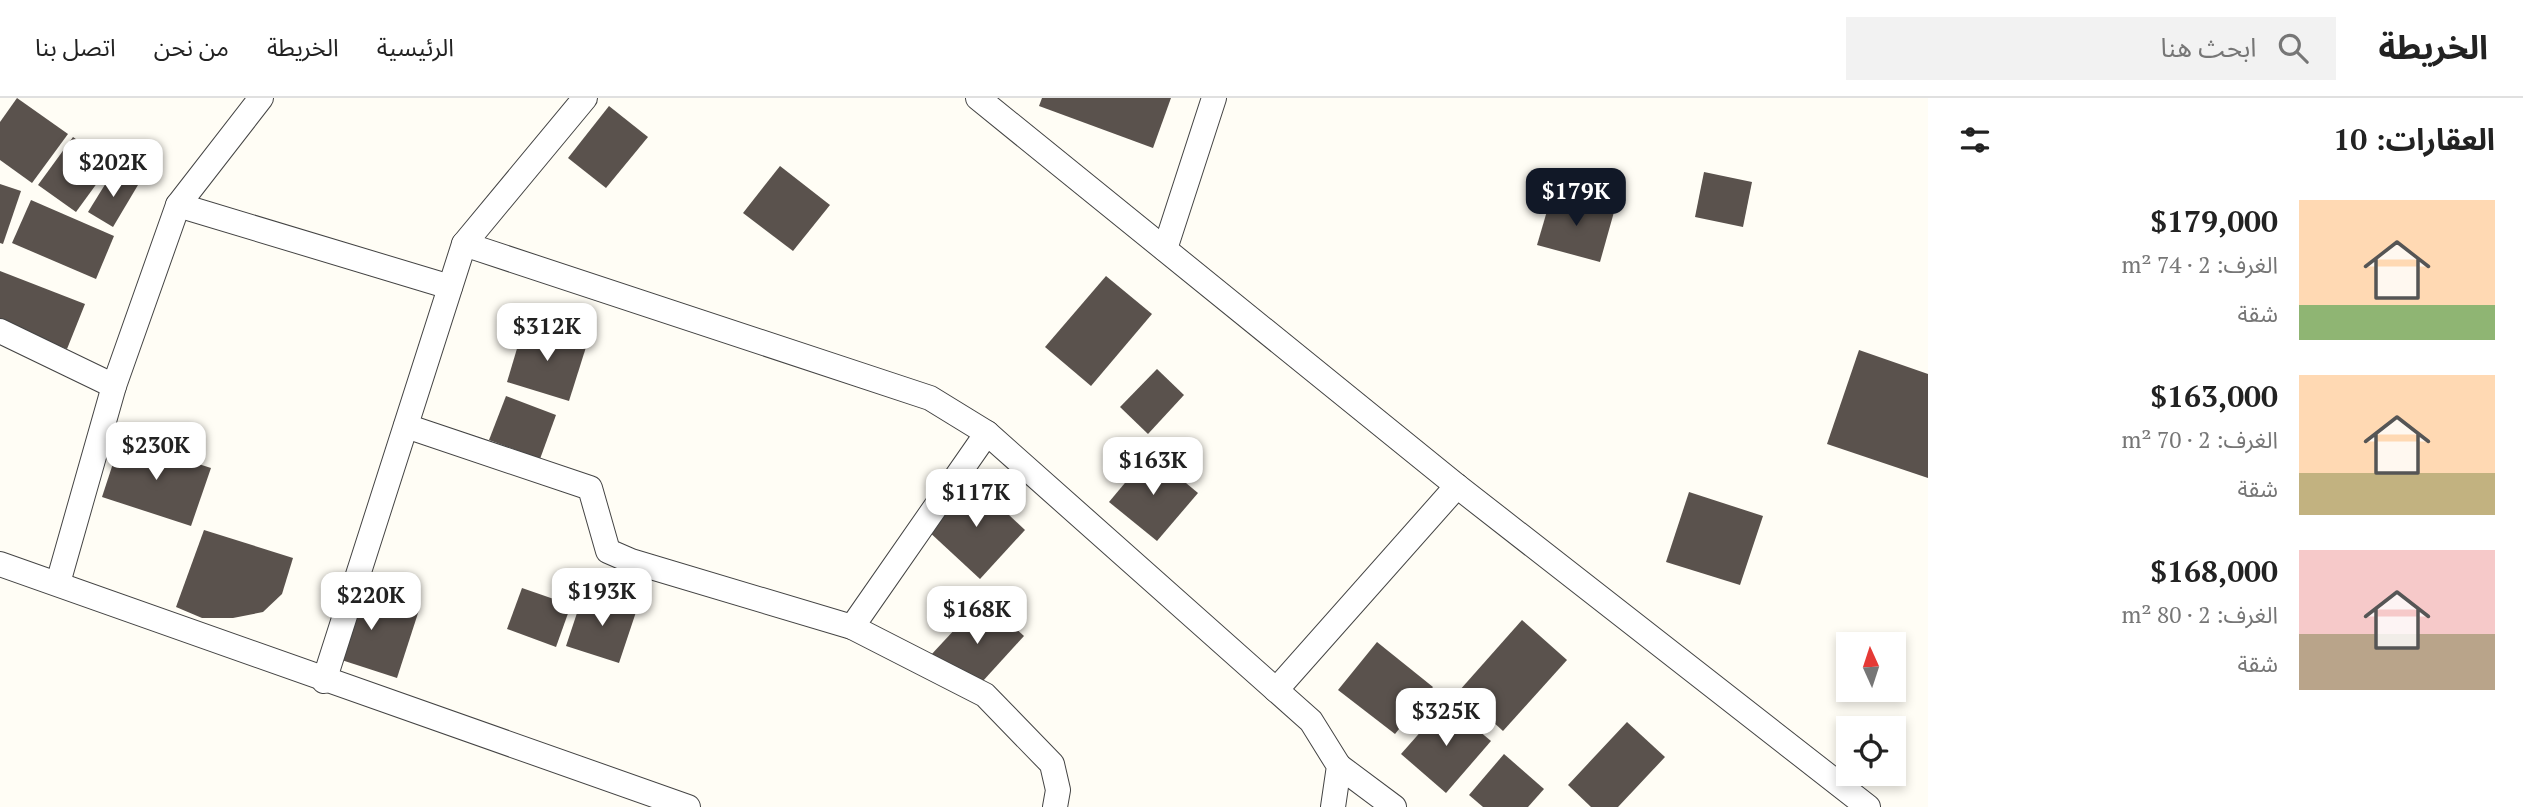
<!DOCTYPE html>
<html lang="ar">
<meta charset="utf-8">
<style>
body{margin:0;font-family:"PT Serif","Noto Sans Arabic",serif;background:#f2f2f2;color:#222;direction:rtl;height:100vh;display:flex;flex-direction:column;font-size:26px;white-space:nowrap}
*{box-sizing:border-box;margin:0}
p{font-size:23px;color:#767676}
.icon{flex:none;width:38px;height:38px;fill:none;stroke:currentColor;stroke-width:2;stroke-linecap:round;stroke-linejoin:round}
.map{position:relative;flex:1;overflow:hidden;direction:ltr}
.sheet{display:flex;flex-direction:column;background:#fff;width:595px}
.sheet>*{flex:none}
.needle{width:46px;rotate:357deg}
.tools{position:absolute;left:1836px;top:534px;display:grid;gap:14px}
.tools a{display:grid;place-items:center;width:70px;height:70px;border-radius:0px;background:#fff;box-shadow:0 4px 10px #0003;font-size:35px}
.price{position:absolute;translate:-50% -60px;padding:0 16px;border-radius:14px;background:#fff;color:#222;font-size:23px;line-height:46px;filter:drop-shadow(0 2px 4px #0008)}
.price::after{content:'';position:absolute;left:50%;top:42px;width:21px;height:16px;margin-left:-10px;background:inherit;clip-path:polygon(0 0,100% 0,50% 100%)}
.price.current{background:#111827;color:#fff}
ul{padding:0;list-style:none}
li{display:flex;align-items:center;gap:21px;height:175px;padding:0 28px}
li span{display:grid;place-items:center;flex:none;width:196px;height:140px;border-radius:0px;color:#555}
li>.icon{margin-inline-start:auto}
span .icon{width:84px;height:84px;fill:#fffc;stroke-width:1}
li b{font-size:30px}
h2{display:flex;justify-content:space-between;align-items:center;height:84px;padding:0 28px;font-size:30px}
header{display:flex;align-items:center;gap:42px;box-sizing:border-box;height:98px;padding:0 35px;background:#fff;border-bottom:2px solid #e0e0e0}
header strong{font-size:33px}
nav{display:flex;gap:38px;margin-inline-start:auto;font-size:24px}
.search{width:490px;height:63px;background:#f2f2f2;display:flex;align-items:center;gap:18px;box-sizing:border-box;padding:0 24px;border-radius:0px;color:#767676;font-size:26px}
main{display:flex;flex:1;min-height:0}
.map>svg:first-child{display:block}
.building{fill:#5a524d}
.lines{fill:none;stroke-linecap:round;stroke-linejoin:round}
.street-casing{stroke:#444;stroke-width:26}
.street{stroke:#fff;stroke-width:24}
</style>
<header>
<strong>الخريطة</strong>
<div class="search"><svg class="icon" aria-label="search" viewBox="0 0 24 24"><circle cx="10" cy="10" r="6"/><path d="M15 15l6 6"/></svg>ابحث هنا</div>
<nav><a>الرئيسية</a><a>الخريطة</a><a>من نحن</a><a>اتصل بنا</a></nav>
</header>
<main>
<section class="sheet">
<h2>العقارات: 10<svg class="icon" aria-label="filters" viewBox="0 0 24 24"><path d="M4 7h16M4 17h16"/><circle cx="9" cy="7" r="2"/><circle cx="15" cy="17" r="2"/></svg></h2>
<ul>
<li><span style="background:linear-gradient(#ffd9b3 75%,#8fb573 0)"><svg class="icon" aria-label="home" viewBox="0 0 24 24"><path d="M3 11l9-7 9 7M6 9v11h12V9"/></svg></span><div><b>$179,000</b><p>الغرف: 2 · 74 m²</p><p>شقة</p></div></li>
<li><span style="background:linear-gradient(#ffd9b3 70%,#c2b280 0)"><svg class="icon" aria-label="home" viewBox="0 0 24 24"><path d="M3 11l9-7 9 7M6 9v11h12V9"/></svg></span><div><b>$163,000</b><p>الغرف: 2 · 70 m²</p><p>شقة</p></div></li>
<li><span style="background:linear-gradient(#f6c9c9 60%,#b9a48a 0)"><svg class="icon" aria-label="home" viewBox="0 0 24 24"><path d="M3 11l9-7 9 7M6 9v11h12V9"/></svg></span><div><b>$168,000</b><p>الغرف: 2 · 80 m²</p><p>شقة</p></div></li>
</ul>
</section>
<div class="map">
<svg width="1928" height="709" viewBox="0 0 1928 709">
<rect width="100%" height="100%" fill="#fffdf5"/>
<!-- building -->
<g class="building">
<polygon points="17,0 68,36 32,85 0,62 0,24"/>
<polygon points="1042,0 1171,0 1153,50 1039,8"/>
<polygon points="609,8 648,39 606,90 568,60"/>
<polygon points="73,39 111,66 76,114 38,87"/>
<polygon points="780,68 830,107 793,153 743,115"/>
<polygon points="114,72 138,87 113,129 88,114"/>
<polygon points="1704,74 1752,84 1743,129 1695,119"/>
<polygon points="0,86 21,93 3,146 0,145"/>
<polygon points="1552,96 1614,114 1600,164 1537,147"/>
<polygon points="31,102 114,138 96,181 12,145"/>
<polygon points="0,173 85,206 67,251 0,225"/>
<polygon points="1106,178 1152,216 1091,288 1045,249"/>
<polygon points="524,227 587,246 569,303 507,284"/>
<polygon points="1859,252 1928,276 1928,380 1827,346"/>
<polygon points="1157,271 1184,297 1148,336 1120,309"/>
<polygon points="506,298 556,317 540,361 489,342"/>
<polygon points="121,341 211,370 191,428 102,399"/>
<polygon points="1150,355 1198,395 1157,443 1109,404"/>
<polygon points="972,382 1025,432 980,481 926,431"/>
<polygon points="1689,394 1763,418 1740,487 1666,464"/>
<polygon points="204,432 293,460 282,496 263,514 233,520 202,520 176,509"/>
<polygon points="345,488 419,512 397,580 323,556"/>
<polygon points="522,490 571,507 556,549 507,531"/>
<polygon points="584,494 637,511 619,565 566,548"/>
<polygon points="983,501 1024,538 972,595 930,558"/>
<polygon points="1522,522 1567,562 1503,633 1459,593"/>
<polygon points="1377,544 1433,589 1395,636 1338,592"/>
<polygon points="1446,605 1491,643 1446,695 1401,656"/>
<polygon points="1627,624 1665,659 1618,709 1591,709 1568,687"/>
<polygon points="1504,656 1544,691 1528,709 1483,709 1469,697"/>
</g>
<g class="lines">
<defs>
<g id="street">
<polyline points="978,0 1457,388 1868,709"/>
<polyline points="178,107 450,189"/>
<polyline points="464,146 930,300 987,335 1311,623 1339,668 1333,709"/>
<polyline points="1165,151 1214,0"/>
<polyline points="0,233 114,288"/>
<polyline points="406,328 590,390 608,453 631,463 852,529 985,597 1052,666 1058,692 1055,709"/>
<polyline points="0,466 688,709"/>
<polyline points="58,485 114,288 178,107 261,0"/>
<polyline points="852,529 987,335"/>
<polyline points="324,583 464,146 585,0"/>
<polyline points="1276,592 1457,388"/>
<polyline points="1339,668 1394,709"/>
</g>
</defs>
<!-- street casing -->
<use href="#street" class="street-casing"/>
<!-- street -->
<use href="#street" class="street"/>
</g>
</svg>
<div class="tools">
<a><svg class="needle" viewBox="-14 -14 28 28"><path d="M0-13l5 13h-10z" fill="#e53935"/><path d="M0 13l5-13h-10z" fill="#767676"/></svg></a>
<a><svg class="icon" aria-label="locate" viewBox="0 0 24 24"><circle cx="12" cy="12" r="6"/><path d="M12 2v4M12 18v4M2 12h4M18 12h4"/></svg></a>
</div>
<b class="price" style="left:113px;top:101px">$202K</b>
<b class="price current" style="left:1576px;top:130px">$179K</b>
<b class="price" style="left:547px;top:265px">$312K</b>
<b class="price" style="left:156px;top:384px">$230K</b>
<b class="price" style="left:1153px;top:399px">$163K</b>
<b class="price" style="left:976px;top:431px">$117K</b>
<b class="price" style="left:602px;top:530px">$193K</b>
<b class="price" style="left:371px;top:534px">$220K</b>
<b class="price" style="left:977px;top:548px">$168K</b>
<b class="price" style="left:1446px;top:650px">$325K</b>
</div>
</main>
